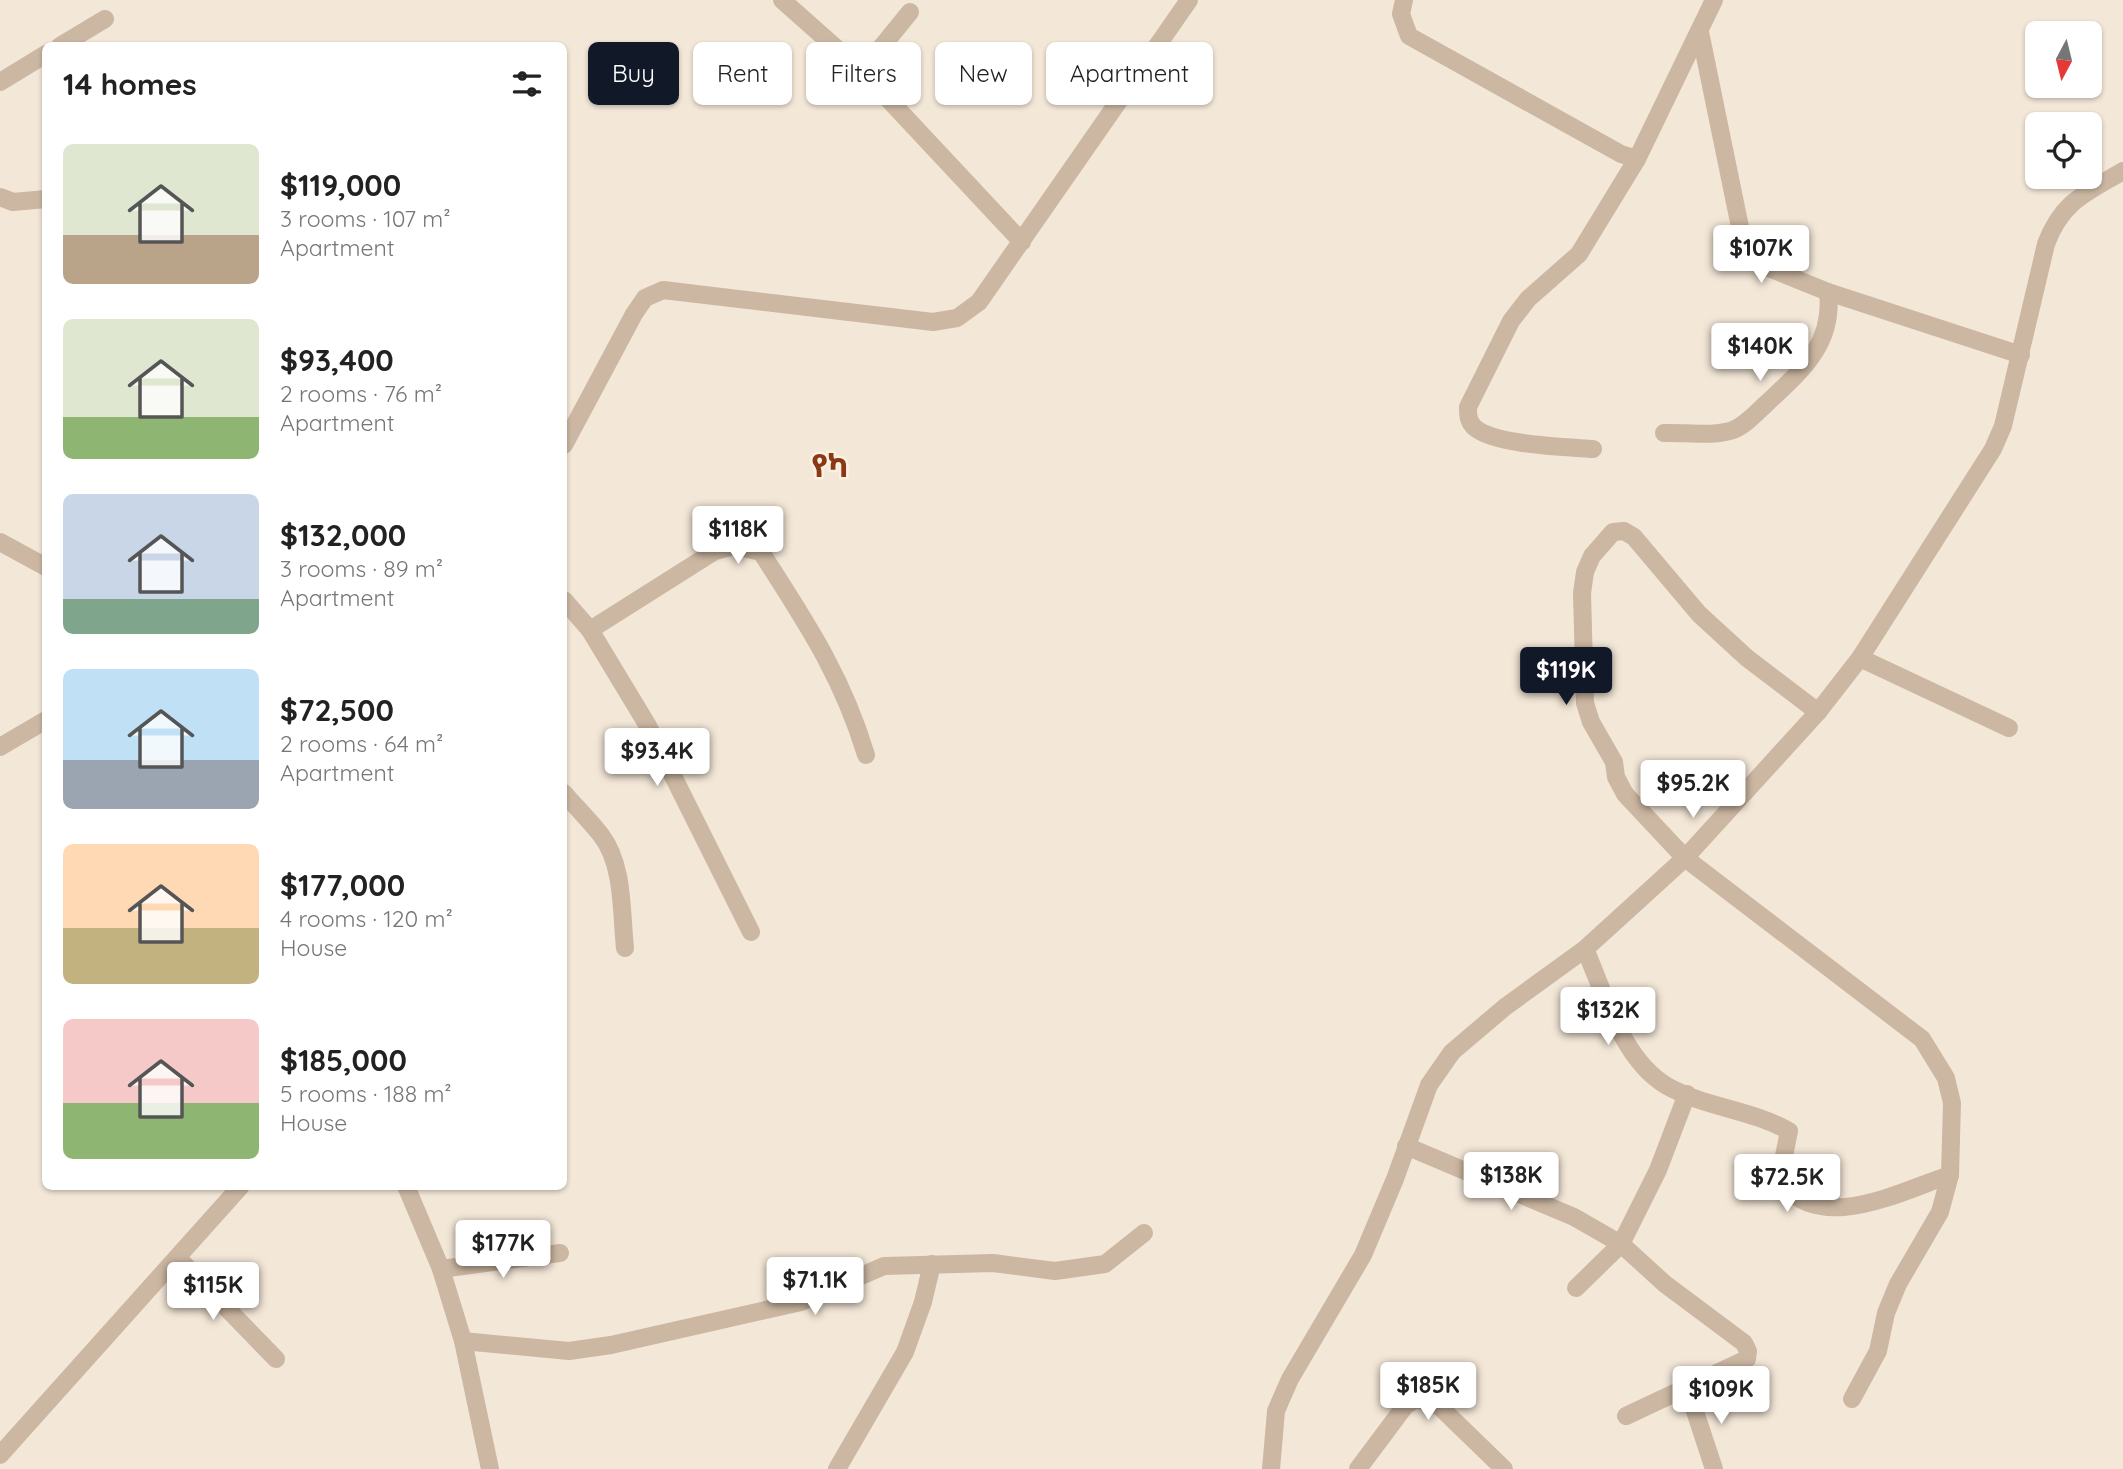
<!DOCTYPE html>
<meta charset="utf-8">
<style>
body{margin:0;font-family:Quicksand,"Noto Sans Ethiopic",sans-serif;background:#f2f2f2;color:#222;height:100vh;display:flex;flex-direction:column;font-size:26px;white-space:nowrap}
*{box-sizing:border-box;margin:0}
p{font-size:23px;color:#767676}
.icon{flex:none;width:38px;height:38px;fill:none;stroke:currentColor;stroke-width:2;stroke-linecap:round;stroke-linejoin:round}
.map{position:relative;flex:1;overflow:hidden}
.side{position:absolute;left:42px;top:42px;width:525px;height:1148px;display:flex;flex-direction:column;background:#fff;border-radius:10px;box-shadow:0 2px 5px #0004}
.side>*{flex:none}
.hud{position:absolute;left:588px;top:42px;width:665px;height:63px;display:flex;gap:14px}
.needle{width:46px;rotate:187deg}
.controls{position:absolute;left:2025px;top:21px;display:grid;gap:14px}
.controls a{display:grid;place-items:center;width:77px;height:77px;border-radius:10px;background:#fff;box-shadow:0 2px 5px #0004;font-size:35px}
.price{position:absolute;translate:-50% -60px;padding:0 16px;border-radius:7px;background:#fff;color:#222;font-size:23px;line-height:46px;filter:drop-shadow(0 2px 4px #0008)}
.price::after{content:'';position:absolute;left:50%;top:42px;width:21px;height:16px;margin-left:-10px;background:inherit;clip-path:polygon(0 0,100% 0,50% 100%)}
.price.selected{background:#111827;color:#fff}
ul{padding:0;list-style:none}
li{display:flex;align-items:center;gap:21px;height:175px;padding:0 21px}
li span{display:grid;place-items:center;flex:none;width:196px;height:140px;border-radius:10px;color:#555}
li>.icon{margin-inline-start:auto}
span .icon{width:84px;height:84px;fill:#fffc;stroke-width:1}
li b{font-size:30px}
h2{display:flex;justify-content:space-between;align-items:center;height:84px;padding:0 21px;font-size:30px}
.tag{padding:0 24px;border-radius:10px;background:#fff;box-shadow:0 2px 5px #0004;font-size:24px;line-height:63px}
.tag.selected{background:#111827;color:#fff}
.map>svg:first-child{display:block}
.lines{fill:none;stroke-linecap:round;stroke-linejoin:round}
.minor{stroke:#ccb7a2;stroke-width:18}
.tertiary{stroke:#ccb7a2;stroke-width:18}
.labels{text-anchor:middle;stroke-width:5;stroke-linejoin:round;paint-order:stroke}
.district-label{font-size:32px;font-weight:bold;fill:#8c3817;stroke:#fbf1e3}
</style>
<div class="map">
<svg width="2123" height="1469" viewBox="0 0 2123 1469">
<rect width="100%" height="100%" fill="#f3e7d7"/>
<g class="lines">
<!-- minor -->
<g class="minor">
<polyline points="782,0 862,71 1022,242"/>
<polyline points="1404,0 1401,14 1409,36 1621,154 1637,159 1714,0"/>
<polyline points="1700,32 1740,227 1749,250 1764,266 1828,292 2021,355"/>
<polyline points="60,46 105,19"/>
<polyline points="862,71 910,12"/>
<polyline points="0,82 46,54"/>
<polyline points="0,197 13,202 46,199"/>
<path d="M1664 433C1684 432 1714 437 1733 430 1746 425 1757 412 1767 403 1802 370 1834 344 1828 292"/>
<path d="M1593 449C1566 447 1493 445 1474 427 1468 421 1468 415 1468 407L1511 321 1528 299 1579 254 1637 159"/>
<polyline points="0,542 46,567"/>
<path d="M564 600 590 630 715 551 734 546 761 552C805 621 842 675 866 755"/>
<polyline points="590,630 648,726 751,932"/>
<polyline points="1860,658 2009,728"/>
<polyline points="1818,712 1747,658 1699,614 1634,537 1624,531 1613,532 1592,556 1585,572 1582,593 1585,703 1591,722 1614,762 1616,777 1625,794 1685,858 1922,1039 1946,1078 1952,1103 1950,1175 1940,1212 1898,1284 1886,1313 1878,1351 1852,1399"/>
<path d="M564 793C576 807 589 820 601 835 624 865 621 911 625 948"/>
<path d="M1585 949C1605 994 1622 1060 1667 1086 1704 1107 1752 1110 1789 1131L1779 1181C1821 1235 1898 1192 1950 1175"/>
<polyline points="1406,1146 1574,1217 1621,1244 1576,1288"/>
<polyline points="406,1186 441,1269 463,1341 490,1469"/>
<polyline points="178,1258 276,1359"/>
<polyline points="441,1269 560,1253"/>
<polyline points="463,1341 569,1351 611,1345 801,1302 884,1266 993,1263 1055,1271 1105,1264 1144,1233"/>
<polyline points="1687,1387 1714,1469"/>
<polyline points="1626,1416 1747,1359 1748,1351 1744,1343 1665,1284 1621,1244 1658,1170 1687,1094"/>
<polyline points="0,1455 241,1186"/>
<polyline points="837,1469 905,1352 923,1302 932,1264"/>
<path d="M1271 1469 1276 1411 1290 1379 1363 1255 1395 1179 1429 1085 1452 1052 1505 1007 1585 949 1685 858 1818 712 1860 658 1993 449 2003 426 2046 244C2062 201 2086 193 2123 171"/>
<polyline points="1358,1469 1405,1406 1416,1399 1439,1406 1504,1469"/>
</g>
<!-- tertiary -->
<g class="tertiary">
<polyline points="564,445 634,314 645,298 663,290 933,322 957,318 979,302 1189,0"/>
<polyline points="0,747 46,720"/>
</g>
</g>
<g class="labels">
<!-- district labels -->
<g class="district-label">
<text x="830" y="477">የካ</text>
</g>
</g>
</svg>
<div class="controls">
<a><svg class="needle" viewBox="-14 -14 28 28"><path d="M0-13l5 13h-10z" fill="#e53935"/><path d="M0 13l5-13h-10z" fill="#767676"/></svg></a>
<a><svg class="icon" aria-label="locate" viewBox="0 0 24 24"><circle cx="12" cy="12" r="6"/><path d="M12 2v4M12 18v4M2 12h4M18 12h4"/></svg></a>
</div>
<b class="price" style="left:1761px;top:285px">$107K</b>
<b class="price" style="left:1760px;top:383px">$140K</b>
<b class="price" style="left:738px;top:566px">$118K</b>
<b class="price selected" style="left:1566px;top:707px">$119K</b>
<b class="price" style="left:657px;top:788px">$93.4K</b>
<b class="price" style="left:1693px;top:820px">$95.2K</b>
<b class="price" style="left:1608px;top:1047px">$132K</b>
<b class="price" style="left:1511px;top:1212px">$138K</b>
<b class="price" style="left:1787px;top:1214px">$72.5K</b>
<b class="price" style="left:503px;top:1280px">$177K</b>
<b class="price" style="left:815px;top:1317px">$71.1K</b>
<b class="price" style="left:213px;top:1322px">$115K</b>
<b class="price" style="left:1428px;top:1422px">$185K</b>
<b class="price" style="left:1721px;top:1426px">$109K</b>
<div class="hud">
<a class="tag selected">Buy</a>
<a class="tag">Rent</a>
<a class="tag">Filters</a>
<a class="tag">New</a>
<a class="tag">Apartment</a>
</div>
<section class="side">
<h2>14 homes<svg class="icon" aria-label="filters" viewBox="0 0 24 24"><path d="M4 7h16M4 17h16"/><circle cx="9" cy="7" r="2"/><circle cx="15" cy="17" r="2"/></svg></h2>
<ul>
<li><span style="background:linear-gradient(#dfe7d0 65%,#b9a48a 0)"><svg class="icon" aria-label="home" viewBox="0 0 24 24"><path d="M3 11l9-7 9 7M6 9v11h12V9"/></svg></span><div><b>$119,000</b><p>3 rooms · 107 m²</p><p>Apartment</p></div></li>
<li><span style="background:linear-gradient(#dfe7d0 70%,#8fb573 0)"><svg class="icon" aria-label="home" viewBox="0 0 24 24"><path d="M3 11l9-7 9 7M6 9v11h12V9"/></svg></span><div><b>$93,400</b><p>2 rooms · 76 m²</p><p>Apartment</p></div></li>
<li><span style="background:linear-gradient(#c9d6e8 75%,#7fa58c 0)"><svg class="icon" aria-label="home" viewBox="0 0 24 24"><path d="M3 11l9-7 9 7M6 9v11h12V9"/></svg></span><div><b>$132,000</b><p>3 rooms · 89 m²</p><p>Apartment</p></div></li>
<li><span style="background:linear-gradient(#bfe0f5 65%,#9aa5b1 0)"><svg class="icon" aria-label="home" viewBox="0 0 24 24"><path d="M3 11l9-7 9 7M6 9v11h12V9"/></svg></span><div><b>$72,500</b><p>2 rooms · 64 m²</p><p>Apartment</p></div></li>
<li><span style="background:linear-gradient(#ffd9b3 60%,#c2b280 0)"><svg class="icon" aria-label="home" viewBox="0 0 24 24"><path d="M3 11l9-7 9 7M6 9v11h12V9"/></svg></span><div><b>$177,000</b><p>4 rooms · 120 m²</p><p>House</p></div></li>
<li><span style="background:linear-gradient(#f6c9c9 60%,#8fb573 0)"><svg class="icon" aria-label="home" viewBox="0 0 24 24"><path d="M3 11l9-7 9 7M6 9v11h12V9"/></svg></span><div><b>$185,000</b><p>5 rooms · 188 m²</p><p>House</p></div></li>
</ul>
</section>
</div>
